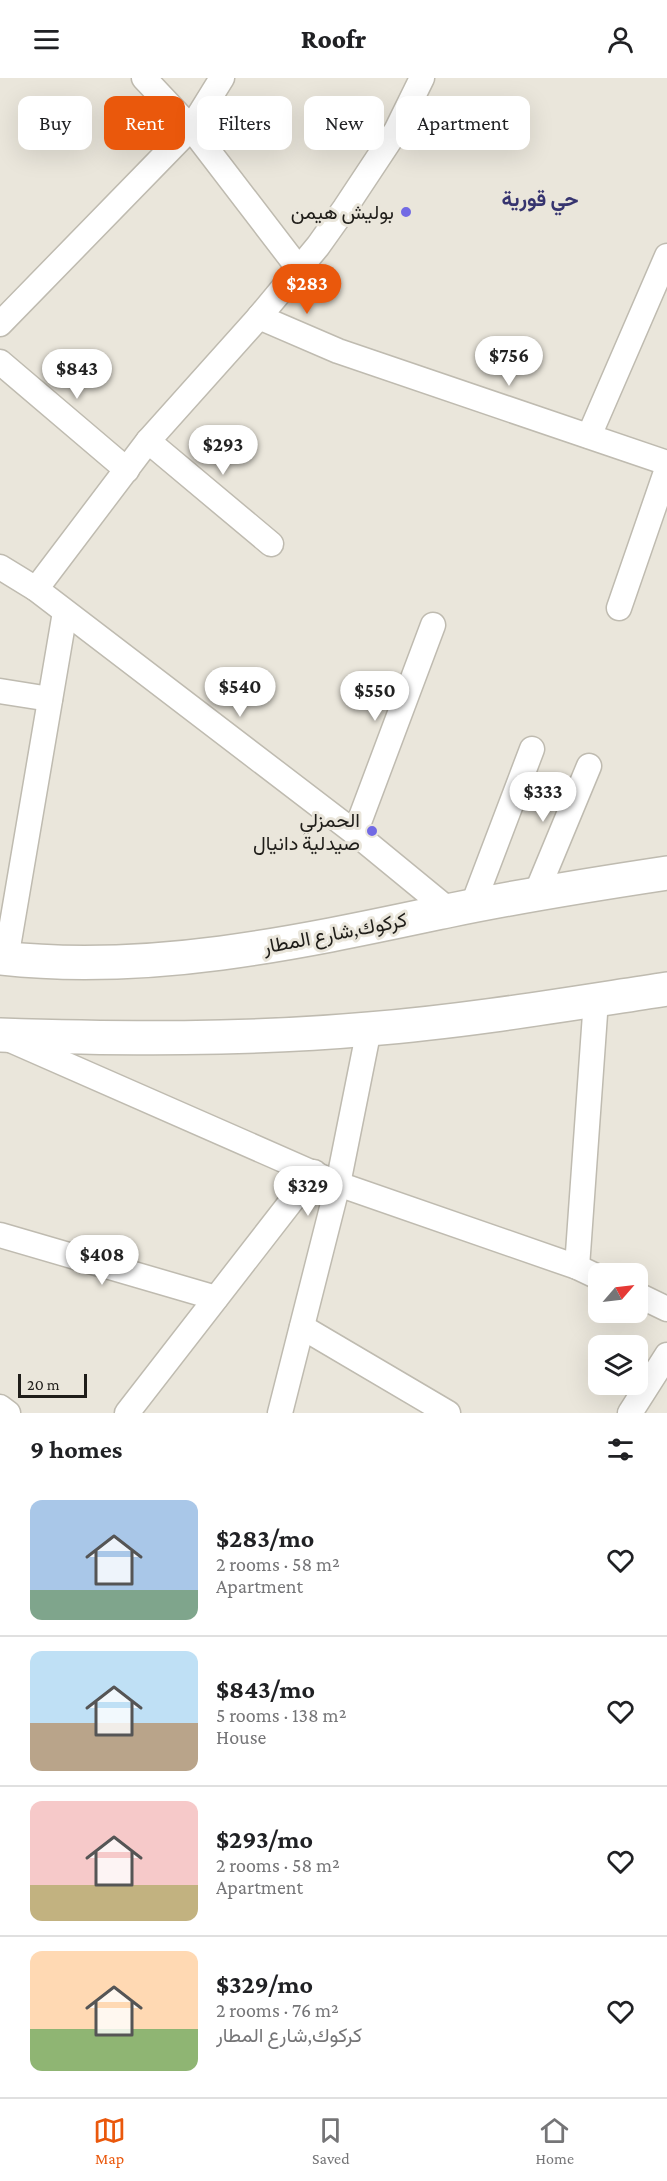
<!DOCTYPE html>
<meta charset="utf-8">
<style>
body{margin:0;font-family:"Crimson Pro",Vazirmatn,serif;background:#f6f6f6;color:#202124;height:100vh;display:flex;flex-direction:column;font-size:22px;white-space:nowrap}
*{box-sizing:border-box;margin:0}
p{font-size:20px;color:#757577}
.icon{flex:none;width:33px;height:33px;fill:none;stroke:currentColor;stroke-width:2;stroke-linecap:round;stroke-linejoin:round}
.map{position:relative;height:1335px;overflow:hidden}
.sheet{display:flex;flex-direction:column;background:#fff;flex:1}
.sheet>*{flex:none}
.guide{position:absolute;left:18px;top:18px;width:632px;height:54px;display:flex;gap:12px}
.needle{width:39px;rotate:62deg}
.tools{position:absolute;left:588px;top:1185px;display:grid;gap:12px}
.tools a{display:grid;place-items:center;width:60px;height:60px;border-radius:12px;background:#fff;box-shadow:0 6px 24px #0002;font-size:30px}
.scale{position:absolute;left:18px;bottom:15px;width:69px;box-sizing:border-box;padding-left:6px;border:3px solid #1f1d19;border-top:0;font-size:16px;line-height:21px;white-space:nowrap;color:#1f1d19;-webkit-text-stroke:4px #eae6db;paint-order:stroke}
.price{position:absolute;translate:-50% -51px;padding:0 14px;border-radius:21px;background:#fff;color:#222;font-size:20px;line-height:39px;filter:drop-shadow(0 2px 3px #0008)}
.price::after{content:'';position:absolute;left:50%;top:36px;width:18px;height:14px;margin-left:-9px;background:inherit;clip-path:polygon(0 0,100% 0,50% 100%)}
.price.selected{background:#ea580c;color:#fff}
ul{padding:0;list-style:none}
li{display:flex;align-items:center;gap:18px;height:150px;padding:0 30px}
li+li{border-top:2px solid #e0e0e0}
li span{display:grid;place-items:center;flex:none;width:168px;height:120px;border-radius:12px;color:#555}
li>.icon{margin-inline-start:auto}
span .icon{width:72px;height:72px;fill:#fffc;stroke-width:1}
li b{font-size:26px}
h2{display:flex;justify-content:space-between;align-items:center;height:72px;padding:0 30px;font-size:26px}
.chip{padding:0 21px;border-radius:12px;background:#fff;box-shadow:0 6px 24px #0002;font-size:21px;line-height:54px}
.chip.selected{background:#ea580c;color:#fff}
header{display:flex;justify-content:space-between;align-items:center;height:78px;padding:0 30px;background:#fff;font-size:27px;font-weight:800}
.dock{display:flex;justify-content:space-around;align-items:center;height:84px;border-top:2px solid #e0e0e0;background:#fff;font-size:16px;color:#757577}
.dock a{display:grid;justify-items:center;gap:3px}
.dock .selected{color:#ea580c}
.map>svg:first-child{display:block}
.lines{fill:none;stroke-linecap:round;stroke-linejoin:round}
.street-casing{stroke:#bfbbb0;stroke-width:27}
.highway-casing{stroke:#bfbbb0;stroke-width:36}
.street{stroke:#fff;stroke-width:24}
.highway{stroke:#fff;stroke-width:33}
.poi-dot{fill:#726ae4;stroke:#eae6db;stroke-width:2}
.labels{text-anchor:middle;stroke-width:6;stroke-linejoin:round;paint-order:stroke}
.poi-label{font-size:20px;fill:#1f1d19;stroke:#eae6db;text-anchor:end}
.street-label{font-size:20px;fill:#1f1d19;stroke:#eae6db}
.neighbourhood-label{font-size:21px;font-weight:bold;fill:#36346f;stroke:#eae6db}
</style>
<header><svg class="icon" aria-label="menu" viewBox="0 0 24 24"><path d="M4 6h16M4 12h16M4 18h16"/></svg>Roofr<svg class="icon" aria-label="person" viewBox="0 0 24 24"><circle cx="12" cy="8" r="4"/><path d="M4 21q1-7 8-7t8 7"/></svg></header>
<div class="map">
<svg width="667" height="1335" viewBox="0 0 667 1335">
<rect width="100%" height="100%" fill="#eae6db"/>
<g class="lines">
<defs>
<g id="street">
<polyline points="144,0 191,50 299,191"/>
<polyline points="259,239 338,273 667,385"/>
<polyline points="0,246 191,50 222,0"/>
<polyline points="0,284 127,392"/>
<polyline points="589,358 667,178"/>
<polyline points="148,363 271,466"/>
<polyline points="0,489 36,511 355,755 450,833"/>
<polyline points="36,511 148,363 259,239 318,168 345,130 396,53 422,0"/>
<polyline points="619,530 667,391"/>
<polyline points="0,613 50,621"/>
<polyline points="355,755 433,547"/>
<polyline points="535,818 589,688"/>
<polyline points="472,829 532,671"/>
<polyline points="6,881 65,534"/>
<polyline points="8,961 338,1106 577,1189 598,1199"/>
<polyline points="0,1157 216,1220"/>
<polyline points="577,1189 596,922"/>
<polyline points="638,1217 667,1231"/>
<polyline points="302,1249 448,1335"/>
<polyline points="0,1329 8,1335"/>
<polyline points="127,1335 314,1094"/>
<polyline points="280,1335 338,1106 369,951"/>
<polyline points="630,1335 667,1277"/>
</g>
<g id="highway">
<path d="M0 880C150 897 301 864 447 833 519 818 594 806 667 795"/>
<path d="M0 957C123 961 246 962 369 951 469 943 568 926 667 911"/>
</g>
</defs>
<!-- street casing -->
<use href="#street" class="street-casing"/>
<!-- highway casing -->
<use href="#highway" class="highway-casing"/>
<!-- street -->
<use href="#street" class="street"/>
<!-- highway -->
<use href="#highway" class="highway"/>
</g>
<!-- markers -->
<g class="poi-dot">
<circle cx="406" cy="134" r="6"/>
<circle cx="372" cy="753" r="6"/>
</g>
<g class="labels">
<!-- poi labels -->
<g class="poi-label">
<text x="394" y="141">بوليش هيمن</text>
<text x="360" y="749">الحمزلي<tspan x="360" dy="23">صيدلية دانيال</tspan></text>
</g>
<!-- street labels -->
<g class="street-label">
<text transform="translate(335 855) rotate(-11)" y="7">كركوك,شارع المطار</text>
</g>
<!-- neighbourhood labels -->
<g class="neighbourhood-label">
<text x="540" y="128">حي قورية</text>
</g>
</g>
</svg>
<div class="tools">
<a><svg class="needle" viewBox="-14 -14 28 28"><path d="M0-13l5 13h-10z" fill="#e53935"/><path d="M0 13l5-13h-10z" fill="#757577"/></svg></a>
<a><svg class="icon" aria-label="layers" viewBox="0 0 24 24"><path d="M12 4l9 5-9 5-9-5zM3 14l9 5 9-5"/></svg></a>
</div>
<div class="scale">20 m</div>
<b class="price selected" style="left:307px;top:237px">$283</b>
<b class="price" style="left:509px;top:309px">$756</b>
<b class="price" style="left:77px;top:322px">$843</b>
<b class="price" style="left:223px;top:398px">$293</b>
<b class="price" style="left:240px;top:640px">$540</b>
<b class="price" style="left:375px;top:644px">$550</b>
<b class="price" style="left:543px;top:745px">$333</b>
<b class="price" style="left:308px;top:1139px">$329</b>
<b class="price" style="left:102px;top:1208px">$408</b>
<div class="guide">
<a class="chip">Buy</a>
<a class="chip selected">Rent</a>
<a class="chip">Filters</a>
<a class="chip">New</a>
<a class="chip">Apartment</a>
</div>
</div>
<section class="sheet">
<h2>9 homes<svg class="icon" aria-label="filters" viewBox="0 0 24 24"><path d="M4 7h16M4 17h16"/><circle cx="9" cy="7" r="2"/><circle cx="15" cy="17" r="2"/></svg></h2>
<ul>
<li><span style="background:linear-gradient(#a9c7e8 75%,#7fa58c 0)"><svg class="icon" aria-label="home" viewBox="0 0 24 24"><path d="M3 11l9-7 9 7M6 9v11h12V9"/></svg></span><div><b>$283/mo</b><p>2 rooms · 58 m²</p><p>Apartment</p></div><svg class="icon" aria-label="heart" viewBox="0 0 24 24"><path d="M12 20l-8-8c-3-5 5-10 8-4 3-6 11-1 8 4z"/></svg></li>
<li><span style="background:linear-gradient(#bfe0f5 60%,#b9a48a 0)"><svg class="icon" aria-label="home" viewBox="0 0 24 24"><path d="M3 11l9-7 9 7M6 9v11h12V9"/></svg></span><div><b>$843/mo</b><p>5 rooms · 138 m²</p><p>House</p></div><svg class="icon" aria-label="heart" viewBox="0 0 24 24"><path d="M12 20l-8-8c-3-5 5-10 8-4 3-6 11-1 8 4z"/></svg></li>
<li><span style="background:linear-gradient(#f6c9c9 70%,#c2b280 0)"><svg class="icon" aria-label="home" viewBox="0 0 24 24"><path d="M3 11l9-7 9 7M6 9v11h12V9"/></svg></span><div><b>$293/mo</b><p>2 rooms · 58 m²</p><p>Apartment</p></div><svg class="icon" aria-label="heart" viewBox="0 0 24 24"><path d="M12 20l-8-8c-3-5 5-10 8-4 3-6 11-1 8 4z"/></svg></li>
<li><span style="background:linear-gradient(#ffd9b3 65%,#8fb573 0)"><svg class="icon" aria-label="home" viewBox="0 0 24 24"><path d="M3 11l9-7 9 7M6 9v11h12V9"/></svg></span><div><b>$329/mo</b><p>2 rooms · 76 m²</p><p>كركوك,شارع المطار</p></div><svg class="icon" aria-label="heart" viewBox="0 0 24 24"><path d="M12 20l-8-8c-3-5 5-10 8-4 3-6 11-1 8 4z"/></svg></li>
</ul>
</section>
<nav class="dock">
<a class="selected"><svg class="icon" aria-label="map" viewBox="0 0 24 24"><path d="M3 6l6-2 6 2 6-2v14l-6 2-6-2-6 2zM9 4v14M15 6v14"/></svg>Map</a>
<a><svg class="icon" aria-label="saved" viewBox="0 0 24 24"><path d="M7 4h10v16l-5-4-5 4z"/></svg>Saved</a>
<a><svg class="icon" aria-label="home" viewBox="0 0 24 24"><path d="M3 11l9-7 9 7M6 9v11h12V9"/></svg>Home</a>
</nav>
